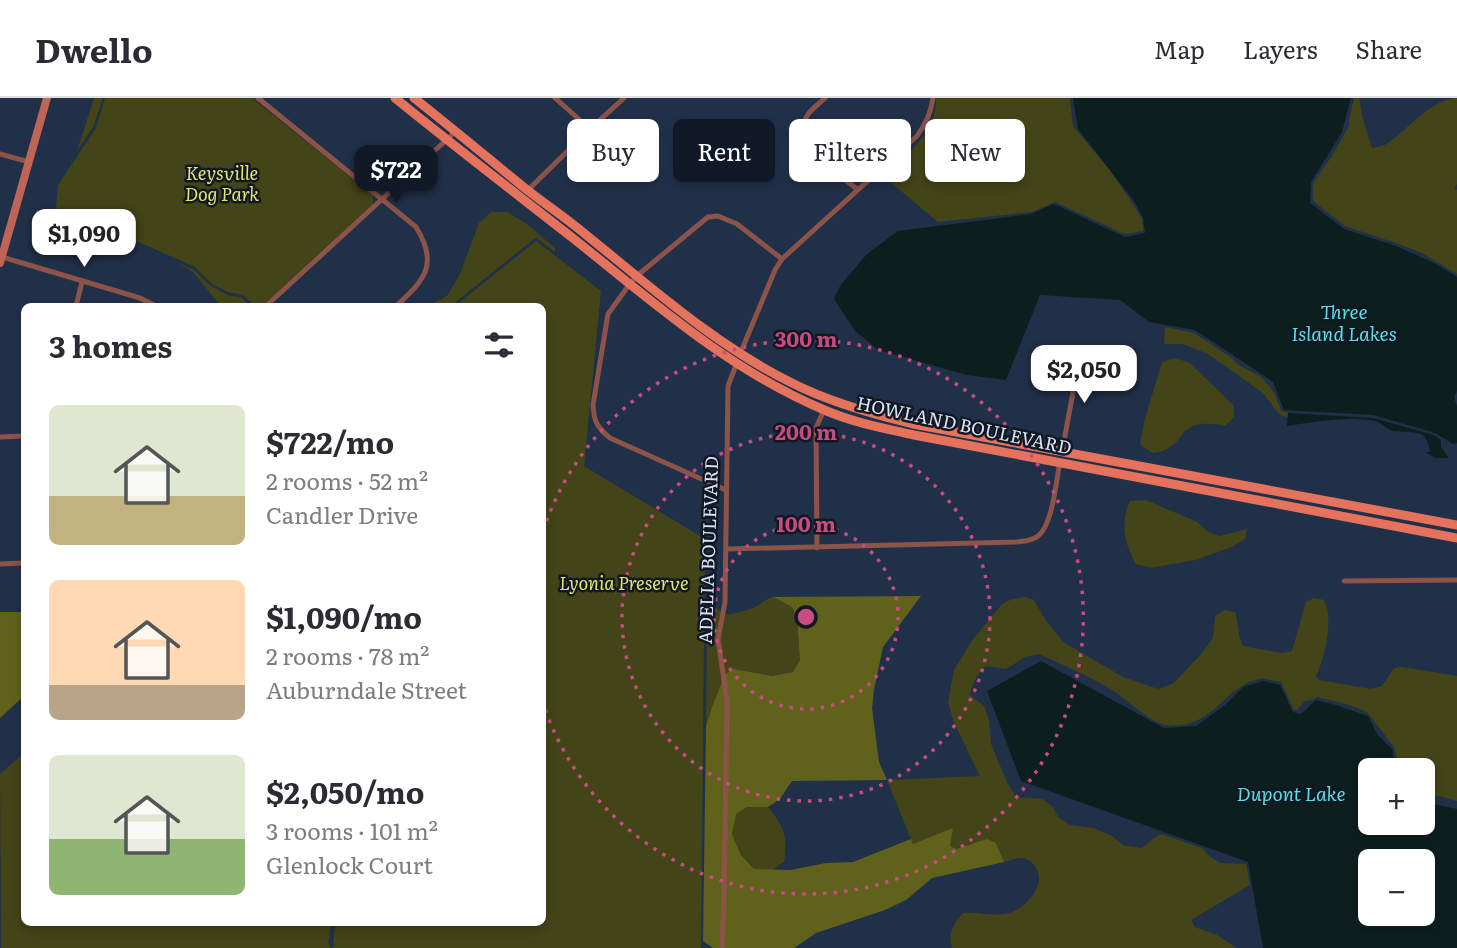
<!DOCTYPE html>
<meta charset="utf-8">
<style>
body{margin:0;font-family:Literata,serif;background:#f7f7f7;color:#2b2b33;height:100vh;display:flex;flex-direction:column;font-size:26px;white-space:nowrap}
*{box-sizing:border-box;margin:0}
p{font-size:23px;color:#7c7c81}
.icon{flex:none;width:38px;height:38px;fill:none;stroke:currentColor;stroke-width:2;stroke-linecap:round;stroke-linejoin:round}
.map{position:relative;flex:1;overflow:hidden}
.details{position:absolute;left:21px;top:205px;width:525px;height:623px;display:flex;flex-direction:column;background:#fff;border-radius:10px;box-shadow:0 4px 10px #0003}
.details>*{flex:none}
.guide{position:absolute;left:567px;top:21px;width:665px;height:63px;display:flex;gap:14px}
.controls{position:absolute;left:1358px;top:660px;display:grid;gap:14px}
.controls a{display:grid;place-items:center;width:77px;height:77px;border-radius:10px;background:#fff;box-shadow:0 4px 10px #0003;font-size:35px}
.price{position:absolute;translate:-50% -60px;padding:0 16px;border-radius:14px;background:#fff;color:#222;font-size:23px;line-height:46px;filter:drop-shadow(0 2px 4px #0008)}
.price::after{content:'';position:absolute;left:50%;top:42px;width:21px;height:16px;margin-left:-10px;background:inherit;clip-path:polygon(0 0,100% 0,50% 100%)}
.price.on{background:#111827;color:#fff}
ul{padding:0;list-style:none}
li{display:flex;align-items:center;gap:21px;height:175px;padding:0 28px}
li span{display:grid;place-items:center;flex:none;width:196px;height:140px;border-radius:10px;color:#555}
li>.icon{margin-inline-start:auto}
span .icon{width:84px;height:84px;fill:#fffc;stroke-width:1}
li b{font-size:30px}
h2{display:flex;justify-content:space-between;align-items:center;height:84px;padding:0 28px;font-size:30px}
.pill{padding:0 24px;border-radius:10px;background:#fff;box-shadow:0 4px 10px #0003;font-size:24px;line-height:63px}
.pill.on{background:#111827;color:#fff}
header{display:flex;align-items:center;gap:42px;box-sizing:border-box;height:98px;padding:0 35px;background:#fff;border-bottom:2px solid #e1e1e2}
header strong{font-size:33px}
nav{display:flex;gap:38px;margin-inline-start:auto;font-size:24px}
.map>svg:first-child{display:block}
.green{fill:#434417}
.forest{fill:#60621c}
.water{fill:#0d1e1f;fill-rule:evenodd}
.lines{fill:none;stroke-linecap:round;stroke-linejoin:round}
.minor{stroke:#8c5349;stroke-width:5}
.secondary{stroke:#be6555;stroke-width:8}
.primary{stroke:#e5725d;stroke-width:9}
.ring{fill:none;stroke:#c84b81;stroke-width:3.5;stroke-dasharray:3.5 7}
.labels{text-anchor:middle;stroke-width:5;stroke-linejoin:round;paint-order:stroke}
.park-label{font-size:18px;font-style:italic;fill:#e2e66e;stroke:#111823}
.street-label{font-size:18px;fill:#dae3f4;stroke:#111823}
.water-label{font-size:19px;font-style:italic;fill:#5adee2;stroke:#111823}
.centre{fill:#c84b81;stroke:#111823;stroke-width:3.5}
.ring-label{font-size:21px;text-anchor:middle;font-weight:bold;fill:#c84b81;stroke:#111823;stroke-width:5;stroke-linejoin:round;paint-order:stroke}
</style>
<header>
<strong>Dwello</strong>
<nav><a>Map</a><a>Layers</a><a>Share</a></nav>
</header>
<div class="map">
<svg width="1457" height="850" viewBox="0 0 1457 850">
<rect width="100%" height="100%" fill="#213049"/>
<!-- green -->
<g class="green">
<polygon points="94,0 103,0 93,29 77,53"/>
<polygon points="105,0 252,0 373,97 373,106 262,208 255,208 243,197 228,194 212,186 195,169 134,142 104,126 93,137 55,123 58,87 96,30"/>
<path d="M936 0H1070L1073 28 1108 70 1131 103 1142 121 1143 133 1127 136 1120 134 1055 104 1032 114 938 124 883 78C907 55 937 36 936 0Z"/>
<path d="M1354 0H1359L1363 21 1372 50C1378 49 1384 48 1388 45 1407 32 1433 0 1457 0V86L1454 90 1457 92V176L1422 155 1396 145 1345 128 1313 103V85L1332 58 1349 28V22Z"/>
<polygon points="491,114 507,114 527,126 555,150 555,154 537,140 534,141 451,208 428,208 447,198 460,176 479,125"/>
<polygon points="536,143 601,193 584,368 705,441 701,850 333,850 335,824 542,824 542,208 455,208"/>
<polygon points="177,165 194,172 211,188 227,197 242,200 250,208 221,208 193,174"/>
<polygon points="1165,229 1194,235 1232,260 1237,266 1261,279 1274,294 1281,313 1288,315 1288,319 1282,318 1275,311 1263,295 1208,256 1183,246 1164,246"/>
<path d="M1175 260 1190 265 1234 308V319L1225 328C1212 325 1196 324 1185 333 1184 334 1179 341 1178 342 1169 351 1164 354 1152 355L1140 346 1144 324 1162 264Z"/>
<path d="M1146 402 1197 424 1208 434 1219 438 1247 431 1245 441 1232 449 1195 462 1151 470 1136 466C1124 444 1120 426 1130 403Z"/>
<path d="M773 499 792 509 797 522 800 561 793 574 772 578 734 571 725 576 712 609 706 628 707 505 710 504C714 508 719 513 724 516 728 518 753 511 757 508 764 504 764 502 773 499Z"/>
<path d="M1025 499 1034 502 1045 521 1063 544 1123 579 1158 591 1174 585 1202 555 1213 540 1215 518 1225 512 1235 514C1239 525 1237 537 1243 548L1282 555 1292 553 1306 504 1314 500 1324 502C1334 519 1325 561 1316 578L1319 582 1371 591 1382 588 1394 570 1402 569 1457 578V703L1439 698H1423V672H1400L1394 649 1377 627C1373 623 1371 617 1366 614 1352 606 1333 603 1317 599L1312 602 1305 603 1297 612H1294L1281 584C1274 583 1266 580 1260 581 1223 587 1214 633 1166 627 1149 624 1127 601 1112 592 1089 578 1063 567 1039 556L1025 559 1006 571 986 568C977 576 972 586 970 597L984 608 989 622 991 646 1007 684 1016 699 1042 701 1052 708 1059 720 1070 727 1094 730 1112 738 1123 747 1142 750 1154 740 1161 736 1202 750 1209 758 1220 765 1246 766 1250 787 1191 822 1195 829 1217 837 1237 850H952C947 836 954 825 963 815 979 813 997 820 1012 814 1029 807 1048 784 1034 767 1031 763 1026 760 1020 760 1015 760 1009 763 1004 764L996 745 969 746 956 751 950 748V741L913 746 887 682 980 678 954 625 948 604 954 572 973 541 1002 506 1012 501Z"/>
<polygon points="24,655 24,824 332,824 328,844 331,850 1,850 0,676"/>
<path d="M747 709H768C784 729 788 737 784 764L772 772 754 771 741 757 732 736 735 716Z"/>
</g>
<!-- forest -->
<g class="forest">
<polygon points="921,498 883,549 874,592 872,610 879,664 887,682 792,683 780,701 768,709 747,709 736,716 732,736 741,757 754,771 791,772 826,765 853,764 911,741 913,746 953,730 950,748 956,751 987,741 996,745 1004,764 932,780 906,802 885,812 816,835 794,850 713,850 703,843 706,628 712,609 725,576 734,571 772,578 793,574 800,562 797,521 792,509 773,499"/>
<polygon points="0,514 24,514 24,598 0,620"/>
</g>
<!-- water -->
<g class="water">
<polygon points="1073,0 1351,0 1342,34 1311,84 1310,105 1344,131 1396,148 1436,166 1457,179 1457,293 1454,299 1457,308 1457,345 1453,346 1435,335 1373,317 1284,312 1273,284 1195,232 1149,224 1120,202 1040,197 1006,282 967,277 878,252 855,233 834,201 840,188 867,156 898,133 1031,116 1054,106 1125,139 1145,135 1143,120 1134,103 1078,31"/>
<path d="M1288 315 1373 320 1434 337 1441 342V349L1449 360H1435L1425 354H1430C1426 327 1412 337 1393 333 1385 331 1382 324 1374 323 1345 318 1316 324 1287 328Z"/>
<path d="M1041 563 1164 630 1196 628 1225 607 1243 589 1263 583 1280 587 1293 614 1301 616 1316 602 1336 607 1368 618 1377 636 1392 651 1397 672H1370V724H1423V704L1457 711V850H1263L1248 764 1021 683 987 593ZM1423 763V816H1370V763Z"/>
</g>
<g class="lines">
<!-- minor -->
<g class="minor">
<path d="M258 0 416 129C439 166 425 182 396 208"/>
<polyline points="555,0 590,31"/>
<path d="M825 0C820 5 813 10 809 15 802 24 802 38 806 47 813 60 845 81 857 91"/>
<polyline points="0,56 29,64"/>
<polyline points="528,92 590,31 624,0"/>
<polyline points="2,159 140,200 156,208"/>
<polyline points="76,208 82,184"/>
<polyline points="266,208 456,33"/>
<path d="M740 256 775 172 782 161 917 38C926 26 931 15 933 0"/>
<polyline points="0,339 24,338"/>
<polyline points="1062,354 1080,256"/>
<path d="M726 392 610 340C597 329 594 324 593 307L608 216 629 187 639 176 708 119 718 118 737 126 782 161"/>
<polyline points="817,450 816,330 824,312"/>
<path d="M726 451 1017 444C1024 443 1032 443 1038 438 1053 427 1056 382 1060 364"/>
<polyline points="0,466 24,465"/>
<polyline points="1344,483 1457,482"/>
<polyline points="722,850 724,798 727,603 718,541 725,504 728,288 736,267"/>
</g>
<!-- secondary -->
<polyline class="secondary" points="0,165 47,0"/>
<!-- primary -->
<g class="primary">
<path d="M395 0C454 48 514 94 574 141 653 204 728 271 822 311 851 324 883 330 914 337L1457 440"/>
<path d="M414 0C452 30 489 61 526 91 545 106 566 120 585 136 651 189 715 247 792 285 829 304 872 316 913 326L1457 427"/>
</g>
</g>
<!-- distance rings -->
<g class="ring">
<circle cx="806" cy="519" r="92"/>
<circle cx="806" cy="519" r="184"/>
<path d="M543 433A277 277 0 1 1 543 605"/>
</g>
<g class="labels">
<!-- park labels -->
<g class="park-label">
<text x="222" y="82">Keysville<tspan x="222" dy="21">Dog Park</tspan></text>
<text x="624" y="492">Lyonia Preserve</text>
</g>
<!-- street labels -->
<g class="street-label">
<text transform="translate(964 328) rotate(12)" y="6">HOWLAND BOULEVARD</text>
<text transform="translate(709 452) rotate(-88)" y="6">ADELIA BOULEVARD</text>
</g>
<!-- water labels -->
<g class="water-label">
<text x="1344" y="221">Three<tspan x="1344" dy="22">Island Lakes</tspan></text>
<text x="1291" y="703">Dupont Lake</text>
</g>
</g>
<circle cx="806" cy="519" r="10" class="centre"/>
<g class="ring-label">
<text x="806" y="249">300 m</text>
<text x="806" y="342">200 m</text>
<text x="806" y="434">100 m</text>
</g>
</svg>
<div class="controls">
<a>+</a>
<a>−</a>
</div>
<b class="price on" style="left:396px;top:107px">$722</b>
<b class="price" style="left:84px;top:171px">$1,090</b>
<b class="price" style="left:1084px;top:307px">$2,050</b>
<div class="guide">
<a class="pill">Buy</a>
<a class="pill on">Rent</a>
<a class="pill">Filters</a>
<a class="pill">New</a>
</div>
<section class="details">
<h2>3 homes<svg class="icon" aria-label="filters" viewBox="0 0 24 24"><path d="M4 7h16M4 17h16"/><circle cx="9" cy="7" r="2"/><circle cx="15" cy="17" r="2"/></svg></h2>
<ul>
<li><span style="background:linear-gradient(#dfe7d0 65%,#c2b280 0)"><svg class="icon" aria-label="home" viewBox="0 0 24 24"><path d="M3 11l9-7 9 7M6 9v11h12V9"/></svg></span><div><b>$722/mo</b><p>2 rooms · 52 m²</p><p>Candler Drive</p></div></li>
<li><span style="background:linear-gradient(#ffd9b3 75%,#b9a48a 0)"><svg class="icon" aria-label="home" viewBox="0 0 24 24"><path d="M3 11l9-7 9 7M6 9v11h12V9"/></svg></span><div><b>$1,090/mo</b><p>2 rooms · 78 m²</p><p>Auburndale Street</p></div></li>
<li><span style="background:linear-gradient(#dfe7d0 60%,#8fb573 0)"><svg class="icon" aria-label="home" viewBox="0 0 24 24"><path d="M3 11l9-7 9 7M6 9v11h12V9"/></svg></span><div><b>$2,050/mo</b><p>3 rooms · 101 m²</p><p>Glenlock Court</p></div></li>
</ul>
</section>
</div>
